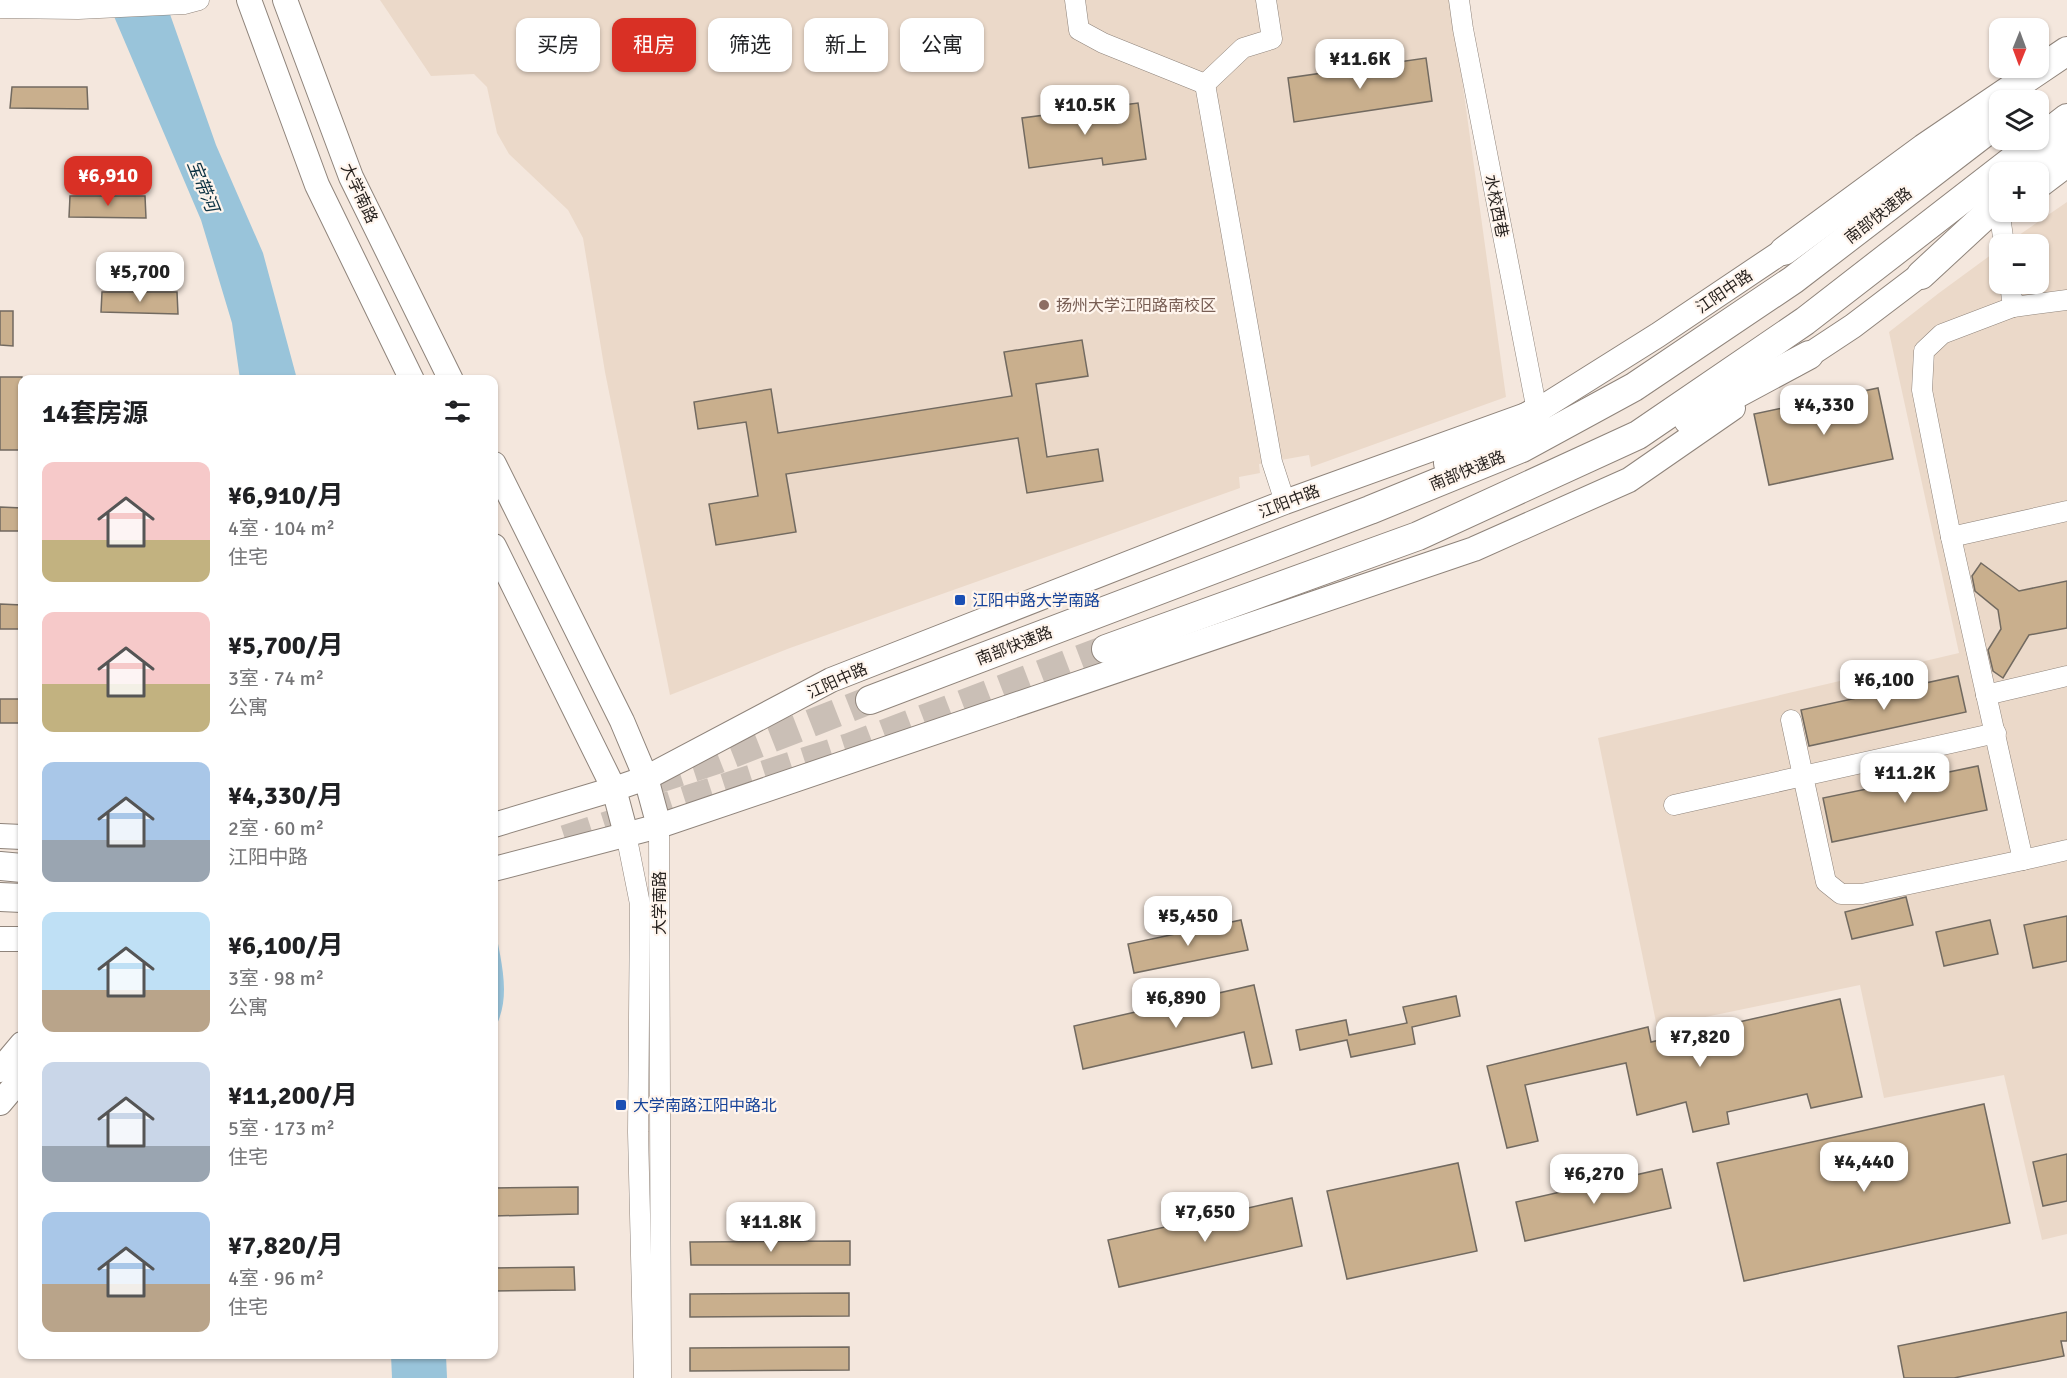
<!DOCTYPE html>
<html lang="zh">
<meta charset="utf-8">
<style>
body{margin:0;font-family:Signika,"Noto Sans SC",sans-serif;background:#f6f6f6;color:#202124;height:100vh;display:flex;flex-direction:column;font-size:22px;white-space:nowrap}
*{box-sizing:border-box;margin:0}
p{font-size:20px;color:#757577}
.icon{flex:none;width:33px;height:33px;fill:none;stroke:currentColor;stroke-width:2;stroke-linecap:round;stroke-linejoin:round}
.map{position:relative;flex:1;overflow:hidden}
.side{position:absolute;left:18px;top:375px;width:480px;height:984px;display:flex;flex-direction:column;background:#fff;border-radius:12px;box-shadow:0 2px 4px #0004}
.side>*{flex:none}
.banner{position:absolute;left:516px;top:18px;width:570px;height:54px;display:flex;gap:12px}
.needle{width:39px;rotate:181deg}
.controls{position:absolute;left:1989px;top:18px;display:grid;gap:12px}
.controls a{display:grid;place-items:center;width:60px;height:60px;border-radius:12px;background:#fff;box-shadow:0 2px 4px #0004;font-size:30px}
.price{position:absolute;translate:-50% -51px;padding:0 14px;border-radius:12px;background:#fff;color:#222;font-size:20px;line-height:39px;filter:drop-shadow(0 2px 3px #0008)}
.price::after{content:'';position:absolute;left:50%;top:36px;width:18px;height:14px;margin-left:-9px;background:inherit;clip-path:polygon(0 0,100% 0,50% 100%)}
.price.selected{background:#d93025;color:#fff}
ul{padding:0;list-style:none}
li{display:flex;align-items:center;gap:18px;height:150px;padding:0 24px}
li span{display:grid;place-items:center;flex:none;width:168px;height:120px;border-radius:12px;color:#555}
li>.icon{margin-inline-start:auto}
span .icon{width:72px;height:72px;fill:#fffc;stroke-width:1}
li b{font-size:26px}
h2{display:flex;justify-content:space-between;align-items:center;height:72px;padding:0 24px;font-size:26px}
.tag{padding:0 21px;border-radius:12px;background:#fff;box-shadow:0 2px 4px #0004;font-size:21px;line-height:54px}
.tag.selected{background:#d93025;color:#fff}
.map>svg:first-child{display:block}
.built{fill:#ebd9c9}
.water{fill:#99c4da}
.building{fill:#c9af8d;stroke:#726a60;stroke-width:1.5}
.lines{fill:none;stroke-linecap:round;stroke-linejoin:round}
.highway-tunnel{stroke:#cabfb6;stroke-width:28;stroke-dasharray:28 14;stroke-linecap:butt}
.minor-casing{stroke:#8f847b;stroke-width:21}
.major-casing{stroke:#8f847b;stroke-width:26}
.highway-casing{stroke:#8f847b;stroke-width:30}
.minor{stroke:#fff;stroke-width:20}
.major{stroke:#fff;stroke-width:24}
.highway{stroke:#fff;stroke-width:28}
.education-dot{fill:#8d6e63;stroke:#fff5ed;stroke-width:2}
.transit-dot{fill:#1a4fb4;stroke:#fff5ed;stroke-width:2}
.labels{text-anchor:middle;stroke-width:4.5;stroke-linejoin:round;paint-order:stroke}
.street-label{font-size:16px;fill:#241f1c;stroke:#fff5ed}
.education-label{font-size:16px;fill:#785e54;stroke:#fff5ed;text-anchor:start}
.transit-label{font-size:16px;fill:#164399;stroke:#fff5ed;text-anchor:start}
.water-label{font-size:18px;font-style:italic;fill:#0c3243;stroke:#fff5ed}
</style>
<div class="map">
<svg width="2067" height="1378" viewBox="0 0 2067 1378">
<rect width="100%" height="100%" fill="#f4e7dd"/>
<!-- built -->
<g class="built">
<polygon points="380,0 1451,0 1506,397 1311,467 1309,455 1259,464 1260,473 1239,477 1240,488 790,648 670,695 605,372 583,238 568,210 509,154 497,133 487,87 474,74 431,76"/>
<polygon points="2067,202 2067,1234 2042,1240 2004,1075 1884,1098 1860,985 1657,1027 1598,738 1959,653 1889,332 1939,293 1999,249 2000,284 2038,284 2038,244 2006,244"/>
</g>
<!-- water -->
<g class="water">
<polygon points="107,0 165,0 216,145 263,253 297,379 240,379 232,323 201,220"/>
<path d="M494 921C499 956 512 991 497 1024L494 1025Z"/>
<polygon points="391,1355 446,1355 447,1378 392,1378"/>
</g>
<!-- building -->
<g class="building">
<polygon points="1426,58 1432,101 1294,122 1288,78"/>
<polygon points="12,87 87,87 88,109 10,108"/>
<polygon points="1138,103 1146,159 1103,165 1102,158 1029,168 1022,118"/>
<polygon points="70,196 145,196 146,218 69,217"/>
<polygon points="102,292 177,292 178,314 101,312"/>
<polygon points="0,311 13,311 13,346 0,345"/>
<polygon points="1082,340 1088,376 1036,384 1047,457 1098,449 1103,481 1027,493 1018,438 786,474 796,532 716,545 709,504 758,496 746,422 698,429 694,402 771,389 778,433 1012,396 1004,352"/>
<polygon points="0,377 22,377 20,450 0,450"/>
<polygon points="1878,388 1893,459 1769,485 1754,414"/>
<polygon points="0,507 22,508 22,531 0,531"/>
<polygon points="1981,563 2019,591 2067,581 2067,628 2029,635 2003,678 1993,671 1988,650 2001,629 1998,610 1975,591 1972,576"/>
<polygon points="0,604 22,605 22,629 0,629"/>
<polygon points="1958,676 1966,712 1809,746 1801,710"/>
<rect x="0" y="699" width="22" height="24"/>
<polygon points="1978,766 1987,810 1832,842 1823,798"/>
<polygon points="1906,897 1913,925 1852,939 1845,912"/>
<polygon points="2067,916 2067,961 2033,968 2024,925"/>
<polygon points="1241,920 1248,950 1134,973 1128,944"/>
<polygon points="1990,920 1998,954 1944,966 1936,932"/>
<polygon points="1254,985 1272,1064 1252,1068 1244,1032 1083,1069 1074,1026"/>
<polygon points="1456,996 1460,1016 1412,1027 1415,1044 1351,1057 1347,1040 1300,1050 1296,1030 1346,1020 1349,1035 1407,1023 1403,1007"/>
<polygon points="1840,999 1862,1097 1811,1108 1807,1094 1727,1112 1729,1124 1693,1132 1686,1102 1637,1115 1626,1063 1525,1085 1538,1141 1507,1148 1487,1066 1648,1027 1651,1042"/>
<polygon points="1984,1104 2010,1223 1744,1281 1717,1163"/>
<polygon points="2067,1154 2067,1201 2043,1206 2033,1162"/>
<polygon points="1458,1163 1477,1251 1347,1279 1327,1191"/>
<polygon points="1662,1169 1671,1208 1525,1241 1516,1202"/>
<polygon points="578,1187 578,1214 494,1216 494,1188"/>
<polygon points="1292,1198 1302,1246 1119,1287 1108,1240"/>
<polygon points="850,1241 850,1265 691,1265 690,1242"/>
<polygon points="574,1267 575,1290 494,1291 494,1268"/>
<polygon points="849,1293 849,1316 690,1317 690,1294"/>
<polygon points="2067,1312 2067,1341 2061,1341 2064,1356 1954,1378 1904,1378 1898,1346"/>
<polygon points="849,1347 849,1370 690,1371 690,1348"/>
</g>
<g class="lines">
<!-- highway-tunnel -->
<g class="highway-tunnel">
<polyline points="653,781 717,760 870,700"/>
<polyline points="565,839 849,747 1106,649"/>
</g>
<defs>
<g id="minor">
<polyline points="1075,0 1079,30 1103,43 1205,84"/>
<polyline points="1459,0 1463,29 1537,411"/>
<polyline points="0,8 78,9 184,4 199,0"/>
<polyline points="1205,84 1272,462 1285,502"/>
<polyline points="1205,84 1243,48 1272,39 1266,0"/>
<polyline points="2000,216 2004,244"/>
<polyline points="2010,284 2013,307 2067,300"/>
<polyline points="2013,307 1942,334 1924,351 1922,390 1951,537 2023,860 2067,850"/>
<polyline points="1951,537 2067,511"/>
<polyline points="1986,695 2067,676"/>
<polyline points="1996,733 1803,776 1826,882 1841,894 1862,894 2023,860"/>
<polyline points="1674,805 1803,776 1791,720"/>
<polyline points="659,826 661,1378"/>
<polyline points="626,834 640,904 638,1132 644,1378"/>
</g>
<g id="major">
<polyline points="249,0 317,185 412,380"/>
<polyline points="285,0 351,177 451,380"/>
<polyline points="2038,187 2067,165"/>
<polyline points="1794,365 1853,326 1936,263"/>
<polyline points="494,464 622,721 646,778 659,826"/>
<polyline points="494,546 614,789 626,834"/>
<polyline points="494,825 614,789 646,778 831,680 1285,502 1537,411 1658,335 1798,241"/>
<polyline points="0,836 22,837"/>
<polyline points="494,869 659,826 1474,549 1629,480 1733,408"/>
<polyline points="0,939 22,939"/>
<polyline points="0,1070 22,1044"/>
<polyline points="0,1103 22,1077"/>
</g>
<g id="highway">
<polyline points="2033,172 2067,145"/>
<polyline points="1784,251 1924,148 2067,51"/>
<polyline points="1921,275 2000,202"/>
<polyline points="1688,420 1809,355"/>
<polyline points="1448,463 1537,411"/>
<polyline points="1106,649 1418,536 1638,435 1805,321 2067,118"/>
<polyline points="870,700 1370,510 1522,448 1634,387 1793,280 2000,121"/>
<polyline points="0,866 22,868"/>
<polyline points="0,897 22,898"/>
</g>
</defs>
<!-- minor casing -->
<use href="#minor" class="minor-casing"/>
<!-- major casing -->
<use href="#major" class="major-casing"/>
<!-- highway casing -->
<use href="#highway" class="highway-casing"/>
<!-- minor -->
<use href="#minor" class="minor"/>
<!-- major -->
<use href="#major" class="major"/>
<!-- highway -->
<use href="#highway" class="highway"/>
</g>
<!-- markers -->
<circle class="education-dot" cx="1044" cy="305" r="6"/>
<g class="transit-dot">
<rect x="954" y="594" width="12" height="12" rx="3"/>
<rect x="615" y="1099" width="12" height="12" rx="3"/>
</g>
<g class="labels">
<!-- street labels -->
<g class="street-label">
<text transform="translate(360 193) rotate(65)" y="6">大学南路</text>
<text transform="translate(1497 206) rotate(79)" y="6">水校西巷</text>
<text transform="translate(1878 215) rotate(-38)" y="6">南部快速路</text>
<text transform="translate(1724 291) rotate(-34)" y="6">江阳中路</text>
<text transform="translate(1467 470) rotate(-22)" y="6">南部快速路</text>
<text transform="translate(1289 501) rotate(-21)" y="6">江阳中路</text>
<text transform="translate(1014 645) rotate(-21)" y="6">南部快速路</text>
<text transform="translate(837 680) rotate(-24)" y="6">江阳中路</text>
<text transform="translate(659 903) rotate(-90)" y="6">大学南路</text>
</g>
<!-- education labels -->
<g class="education-label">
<text x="1056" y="311">扬州大学江阳路南校区</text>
</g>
<!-- transit labels -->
<g class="transit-label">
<text x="972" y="606">江阳中路大学南路</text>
<text x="633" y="1111">大学南路江阳中路北</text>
</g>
<!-- water labels -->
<g class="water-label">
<text transform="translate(203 186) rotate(68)" y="6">宝带河</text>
</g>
</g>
</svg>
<div class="controls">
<a><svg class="needle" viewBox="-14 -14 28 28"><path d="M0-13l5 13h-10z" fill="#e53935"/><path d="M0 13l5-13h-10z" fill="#757577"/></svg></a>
<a><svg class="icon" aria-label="layers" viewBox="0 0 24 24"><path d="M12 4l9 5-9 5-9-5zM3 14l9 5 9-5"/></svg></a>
<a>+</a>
<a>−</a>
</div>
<b class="price" style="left:1360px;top:90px">¥11.6K</b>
<b class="price" style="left:1085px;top:136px">¥10.5K</b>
<b class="price selected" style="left:108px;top:207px">¥6,910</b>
<b class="price" style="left:140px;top:303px">¥5,700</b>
<b class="price" style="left:1824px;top:436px">¥4,330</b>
<b class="price" style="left:1884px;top:711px">¥6,100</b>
<b class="price" style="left:1905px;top:804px">¥11.2K</b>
<b class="price" style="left:1188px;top:947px">¥5,450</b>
<b class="price" style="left:1176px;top:1029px">¥6,890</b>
<b class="price" style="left:1700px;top:1068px">¥7,820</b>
<b class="price" style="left:1864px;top:1193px">¥4,440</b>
<b class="price" style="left:1594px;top:1205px">¥6,270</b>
<b class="price" style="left:1205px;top:1243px">¥7,650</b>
<b class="price" style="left:771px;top:1253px">¥11.8K</b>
<div class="banner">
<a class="tag">买房</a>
<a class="tag selected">租房</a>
<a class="tag">筛选</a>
<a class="tag">新上</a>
<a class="tag">公寓</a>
</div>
<section class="side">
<h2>14套房源<svg class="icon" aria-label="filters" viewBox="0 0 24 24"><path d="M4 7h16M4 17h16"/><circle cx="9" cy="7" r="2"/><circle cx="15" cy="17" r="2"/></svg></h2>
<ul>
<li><span style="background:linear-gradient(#f6c9c9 65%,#c2b280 0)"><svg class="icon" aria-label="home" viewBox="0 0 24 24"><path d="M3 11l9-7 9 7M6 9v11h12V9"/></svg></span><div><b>¥6,910/月</b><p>4室 · 104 m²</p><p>住宅</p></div></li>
<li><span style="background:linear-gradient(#f6c9c9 60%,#c2b280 0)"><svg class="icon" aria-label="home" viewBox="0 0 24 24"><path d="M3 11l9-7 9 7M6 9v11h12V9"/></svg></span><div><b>¥5,700/月</b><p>3室 · 74 m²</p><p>公寓</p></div></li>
<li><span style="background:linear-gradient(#a9c7e8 65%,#9aa5b1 0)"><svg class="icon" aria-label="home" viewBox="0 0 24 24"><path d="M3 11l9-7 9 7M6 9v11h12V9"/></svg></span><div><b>¥4,330/月</b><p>2室 · 60 m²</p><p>江阳中路</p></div></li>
<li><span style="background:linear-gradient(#bfe0f5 65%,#b9a48a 0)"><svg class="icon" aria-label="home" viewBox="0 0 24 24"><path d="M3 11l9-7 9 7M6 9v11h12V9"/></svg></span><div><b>¥6,100/月</b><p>3室 · 98 m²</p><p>公寓</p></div></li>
<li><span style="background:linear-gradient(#c9d6e8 70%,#9aa5b1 0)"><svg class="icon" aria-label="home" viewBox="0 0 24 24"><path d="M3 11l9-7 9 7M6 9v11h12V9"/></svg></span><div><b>¥11,200/月</b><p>5室 · 173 m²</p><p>住宅</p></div></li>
<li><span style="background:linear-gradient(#a9c7e8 60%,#b9a48a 0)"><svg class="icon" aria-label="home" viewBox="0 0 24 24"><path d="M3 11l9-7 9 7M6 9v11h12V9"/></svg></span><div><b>¥7,820/月</b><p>4室 · 96 m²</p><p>住宅</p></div></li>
</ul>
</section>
</div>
